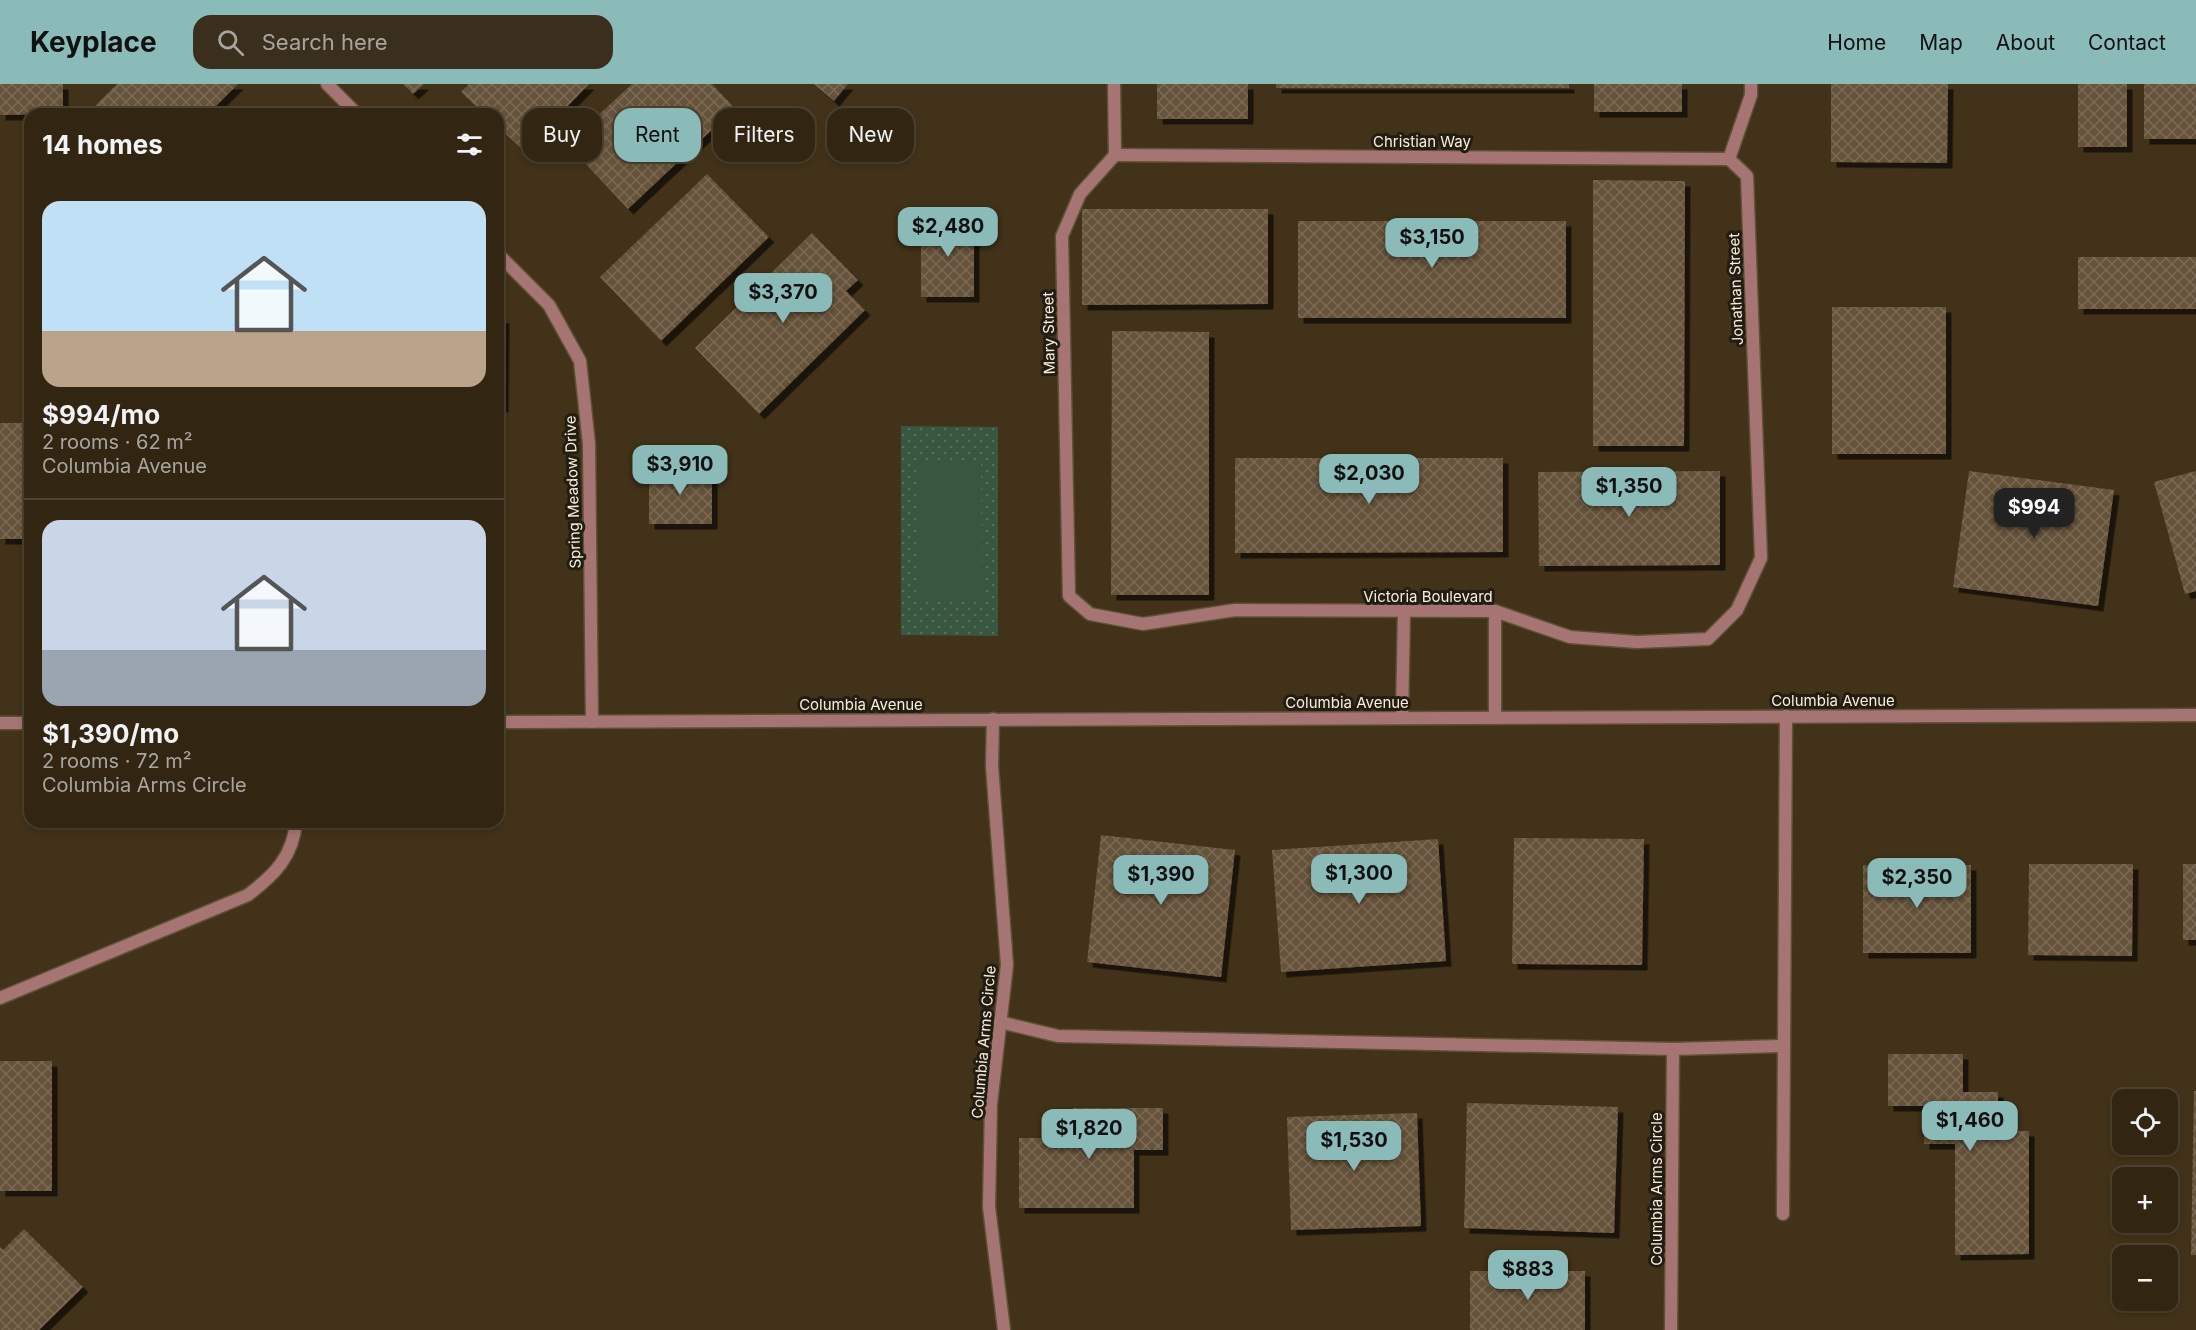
<!DOCTYPE html>
<meta charset="utf-8">
<style>
body{margin:0;font-family:Inter,sans-serif;background:#3a2e1c;color:#f1f3f6;height:100vh;display:flex;flex-direction:column;font-size:22px;white-space:nowrap}
*{box-sizing:border-box;margin:0}
p{font-size:20px;color:#a8a5a0}
.icon{flex:none;width:33px;height:33px;fill:none;stroke:currentColor;stroke-width:2;stroke-linecap:round;stroke-linejoin:round}
.map{position:relative;flex:1;overflow:hidden}
.side{position:absolute;left:24px;top:24px;width:480px;height:720px;display:flex;flex-direction:column;background:#322613;border-radius:18px;box-shadow:0 3px 9px #0003,0 0 0 2px #4d4333}
.side>*{flex:none}
.banner{position:absolute;left:522px;top:24px;width:570px;height:54px;display:flex;gap:12px}
.fabs{position:absolute;left:2112px;top:1005px;display:grid;gap:12px}
.fabs a{display:grid;place-items:center;width:66px;height:66px;border-radius:12px;background:#322613;box-shadow:0 3px 9px #0003,0 0 0 2px #4d4333;font-size:30px}
.price{position:absolute;translate:-50% -51px;padding:0 14px;border-radius:12px;background:#8bbbb9;color:#111;font-size:20px;line-height:39px;filter:drop-shadow(0 2px 3px #0008)}
.price::after{content:'';position:absolute;left:50%;top:36px;width:18px;height:14px;margin-left:-9px;background:inherit;clip-path:polygon(0 0,100% 0,50% 100%)}
.price.current{background:#222;color:#fff}
ul{padding:0;list-style:none}
li{display:grid;align-content:center;gap:12px;height:318px;padding:0 18px}
li+li{border-top:2px solid #4d4333}
li span{display:grid;place-items:center;height:186px;border-radius:18px;color:#555}
li>.icon{margin-inline-start:auto}
span .icon{width:108px;height:108px;fill:#fffc;stroke-width:1}
li b{font-size:26px}
h2{display:flex;justify-content:space-between;align-items:center;height:72px;padding:0 18px;font-size:26px}
.chip{padding:0 21px;border-radius:18px;background:#322613;box-shadow:0 3px 9px #0003,0 0 0 2px #4d4333;font-size:21px;line-height:54px}
.chip.current{background:#8bbbb9;color:#111}
header{display:flex;align-items:center;gap:36px;box-sizing:border-box;height:84px;padding:0 30px;background:#8bbbb9;color:#111}
header strong{font-size:28px}
nav{display:flex;gap:33px;margin-inline-start:auto;font-size:21px}
.search{width:420px;height:54px;background:#3a2e1c;display:flex;align-items:center;gap:15px;box-sizing:border-box;padding:0 21px;border-radius:18px;color:#a8a5a0;font-size:22px}
.map>svg:first-child{display:block}
.park{fill:url(#park-dots)}
.pitch{fill:#395640}
.building{fill:url(#building-cross-hatch);filter:url(#shadow)}
.lines{fill:none;stroke-linecap:round;stroke-linejoin:round}
.service-casing{stroke:#5f5039;stroke-width:15}
.minor-casing{stroke:#5f5039;stroke-width:15}
.tertiary-casing{stroke:#5f5039;stroke-width:15}
.service{stroke:#a67573;stroke-width:12}
.minor{stroke:#a67573;stroke-width:12}
.tertiary{stroke:#a67573;stroke-width:12}
.labels{text-anchor:middle;stroke-width:6;stroke-linejoin:round;paint-order:stroke}
.street-label{font-size:15px;fill:#f8eedf;stroke:#231c11}
</style>
<header>
<strong>Keyplace</strong>
<div class="search"><svg class="icon" aria-label="search" viewBox="0 0 24 24"><circle cx="10" cy="10" r="6"/><path d="M15 15l6 6"/></svg>Search here</div>
<nav><a>Home</a><a>Map</a><a>About</a><a>Contact</a></nav>
</header>
<div class="map">
<svg width="2196" height="1246" viewBox="0 0 2196 1246">
<defs>
<pattern id="park-dots" width="8" height="8" patternUnits="userSpaceOnUse" patternTransform="scale(1.5)"><rect width="8" height="8" fill="#395640"/><path d="M2 2h.1M6 6h.1" fill="none" stroke="#566f5b" stroke-width="1.8" stroke-linecap="round"/></pattern>
<pattern id="building-cross-hatch" width="8" height="8" patternUnits="userSpaceOnUse" patternTransform="scale(1.5)"><rect width="8" height="8" fill="#66523a"/><path d="M0 0l8 8M0 8l8-8" fill="none" stroke="#7d6b56"/></pattern>
<filter id="shadow"><feDropShadow dx="5.5" dy="5.5" stdDeviation="0" flood-color="#0009"/></filter>
</defs>
<rect width="100%" height="100%" fill="#423219"/>
<!-- park -->
<polygon class="park" points="901,342 998,343 998,552 901,551"/>
<!-- pitch -->
<polygon class="pitch" points="981,378 982,514 917,514 917,379"/>
<!-- building -->
<g class="building">
<polygon points="0,0 63,0 63,30 0,31"/>
<polygon points="117,0 238,0 208,30 87,30"/>
<polygon points="403,0 424,0 413,10"/>
<polygon points="469,0 589,0 524,67 498,43 498,30 484,30 461,8"/>
<polygon points="632,0 712,0 735,24 628,125 567,60"/>
<polygon points="814,0 848,0 834,17"/>
<rect x="1157" y="0" width="91" height="35"/>
<rect x="1276" y="0" width="293" height="4"/>
<rect x="1594" y="0" width="88" height="28"/>
<polygon points="1831,0 1948,0 1947,79 1831,78"/>
<rect x="2078" y="0" width="49" height="63"/>
<rect x="2144" y="0" width="52" height="55"/>
<polygon points="707,90 769,153 661,257 600,193"/>
<polygon points="1593,96 1685,97 1684,362 1593,362"/>
<polygon points="1082,125 1268,125 1268,220 1082,221"/>
<rect x="921" y="135" width="53" height="78"/>
<rect x="1298" y="137" width="268" height="97"/>
<polygon points="812,149 858,196 846,207 865,226 759,330 695,264"/>
<rect x="2078" y="173" width="118" height="52"/>
<rect x="1832" y="223" width="114" height="147"/>
<polygon points="498,234 504,234 503,323 498,323"/>
<polygon points="1112,247 1209,248 1209,511 1111,511"/>
<rect x="0" y="339" width="30" height="116"/>
<polygon points="1235,374 1503,374 1503,468 1235,469"/>
<rect x="649" y="385" width="63" height="55"/>
<polygon points="1720,387 1720,481 1539,482 1538,388"/>
<polygon points="1969,387 2114,406 2098,522 1953,503"/>
<polygon points="2196,387 2196,507 2185,510 2154,398"/>
<polygon points="1101,751 1235,766 1221,893 1087,878"/>
<polygon points="1514,754 1644,755 1642,881 1512,880"/>
<polygon points="1438,755 1446,877 1281,888 1272,766"/>
<polygon points="2029,780 2133,780 2132,872 2028,871"/>
<rect x="2183" y="780" width="13" height="76"/>
<rect x="1863" y="781" width="108" height="88"/>
<polygon points="1888,970 1963,970 1963,1008 1998,1008 1998,1047 2029,1047 2029,1170 1955,1171 1955,1060 1924,1060 1924,1022 1888,1022"/>
<rect x="0" y="977" width="52" height="130"/>
<polygon points="2194,1007 2196,1007 2196,1171 2191,1171"/>
<polygon points="1467,1019 1618,1023 1614,1149 1464,1144"/>
<polygon points="1073,1024 1163,1024 1163,1066 1134,1066 1134,1124 1019,1124 1019,1054 1073,1054"/>
<polygon points="1417,1029 1421,1142 1291,1146 1287,1033"/>
<polygon points="24,1145 83,1203 39,1246 0,1246 0,1163 3,1166"/>
<rect x="1470" y="1187" width="115" height="59"/>
</g>
<g class="lines">
<defs>
<g id="service">
<polyline points="327,0 357,30"/>
<polyline points="1114,0 1115,71 1080,110 1062,152 1069,512 1090,530 1143,540 1235,526 1495,527 1570,553 1637,558 1708,555 1737,526 1761,474 1747,92 1729,75 1751,11 1751,0"/>
<polyline points="1115,71 1729,75"/>
<polyline points="498,170 549,221 580,277 589,360 592,638"/>
<polyline points="1402,634 1404,528"/>
<polyline points="1495,634 1495,527"/>
<path d="M0 914 248 811C274 791 293 773 296 738"/>
<polyline points="1783,1130 1786,632"/>
</g>
<g id="minor">
<polyline points="993,635 992,682 1007,881 991,1020 989,1123 1004,1246"/>
<polyline points="1000,938 1058,952 1673,965 1782,962"/>
<polyline points="1671,1246 1673,965"/>
</g>
<g id="tertiary">
<polyline points="498,638 2196,631"/>
<polyline points="0,639 30,639"/>
</g>
</defs>
<!-- service casing -->
<use href="#service" class="service-casing"/>
<!-- minor casing -->
<use href="#minor" class="minor-casing"/>
<!-- tertiary casing -->
<use href="#tertiary" class="tertiary-casing"/>
<!-- service -->
<use href="#service" class="service"/>
<!-- minor -->
<use href="#minor" class="minor"/>
<!-- tertiary -->
<use href="#tertiary" class="tertiary"/>
</g>
<g class="labels">
<!-- street labels -->
<g class="street-label">
<text x="1422" y="63">Christian Way</text>
<text transform="translate(1736 205) rotate(-92)" y="5">Jonathan Street</text>
<text transform="translate(1049 249) rotate(-91)" y="5">Mary Street</text>
<text transform="translate(573 408) rotate(-92)" y="5">Spring Meadow Drive</text>
<text x="1428" y="518">Victoria Boulevard</text>
<text x="1833" y="622">Columbia Avenue</text>
<text x="1347" y="624">Columbia Avenue</text>
<text x="861" y="626">Columbia Avenue</text>
<text transform="translate(984 958) rotate(-85)" y="5">Columbia Arms Circle</text>
<text transform="translate(1657 1105) rotate(-90)" y="5">Columbia Arms Circle</text>
</g>
</g>
</svg>
<div class="fabs">
<a><svg class="icon" aria-label="locate" viewBox="0 0 24 24"><circle cx="12" cy="12" r="6"/><path d="M12 2v4M12 18v4M2 12h4M18 12h4"/></svg></a>
<a>+</a>
<a>−</a>
</div>
<b class="price" style="left:948px;top:174px">$2,480</b>
<b class="price" style="left:1432px;top:185px">$3,150</b>
<b class="price" style="left:783px;top:240px">$3,370</b>
<b class="price" style="left:680px;top:412px">$3,910</b>
<b class="price" style="left:1369px;top:421px">$2,030</b>
<b class="price" style="left:1629px;top:434px">$1,350</b>
<b class="price current" style="left:2034px;top:455px">$994</b>
<b class="price" style="left:1359px;top:821px">$1,300</b>
<b class="price" style="left:1161px;top:822px">$1,390</b>
<b class="price" style="left:1917px;top:825px">$2,350</b>
<b class="price" style="left:1970px;top:1068px">$1,460</b>
<b class="price" style="left:1089px;top:1076px">$1,820</b>
<b class="price" style="left:1354px;top:1088px">$1,530</b>
<b class="price" style="left:1528px;top:1217px">$883</b>
<div class="banner">
<a class="chip">Buy</a>
<a class="chip current">Rent</a>
<a class="chip">Filters</a>
<a class="chip">New</a>
</div>
<section class="side">
<h2>14 homes<svg class="icon" aria-label="filters" viewBox="0 0 24 24"><path d="M4 7h16M4 17h16"/><circle cx="9" cy="7" r="2"/><circle cx="15" cy="17" r="2"/></svg></h2>
<ul>
<li><span style="background:linear-gradient(#bfe0f5 70%,#b9a48a 0)"><svg class="icon" aria-label="home" viewBox="0 0 24 24"><path d="M3 11l9-7 9 7M6 9v11h12V9"/></svg></span><div><b>$994/mo</b><p>2 rooms · 62 m²</p><p>Columbia Avenue</p></div></li>
<li><span style="background:linear-gradient(#c9d6e8 70%,#9aa5b1 0)"><svg class="icon" aria-label="home" viewBox="0 0 24 24"><path d="M3 11l9-7 9 7M6 9v11h12V9"/></svg></span><div><b>$1,390/mo</b><p>2 rooms · 72 m²</p><p>Columbia Arms Circle</p></div></li>
</ul>
</section>
</div>
